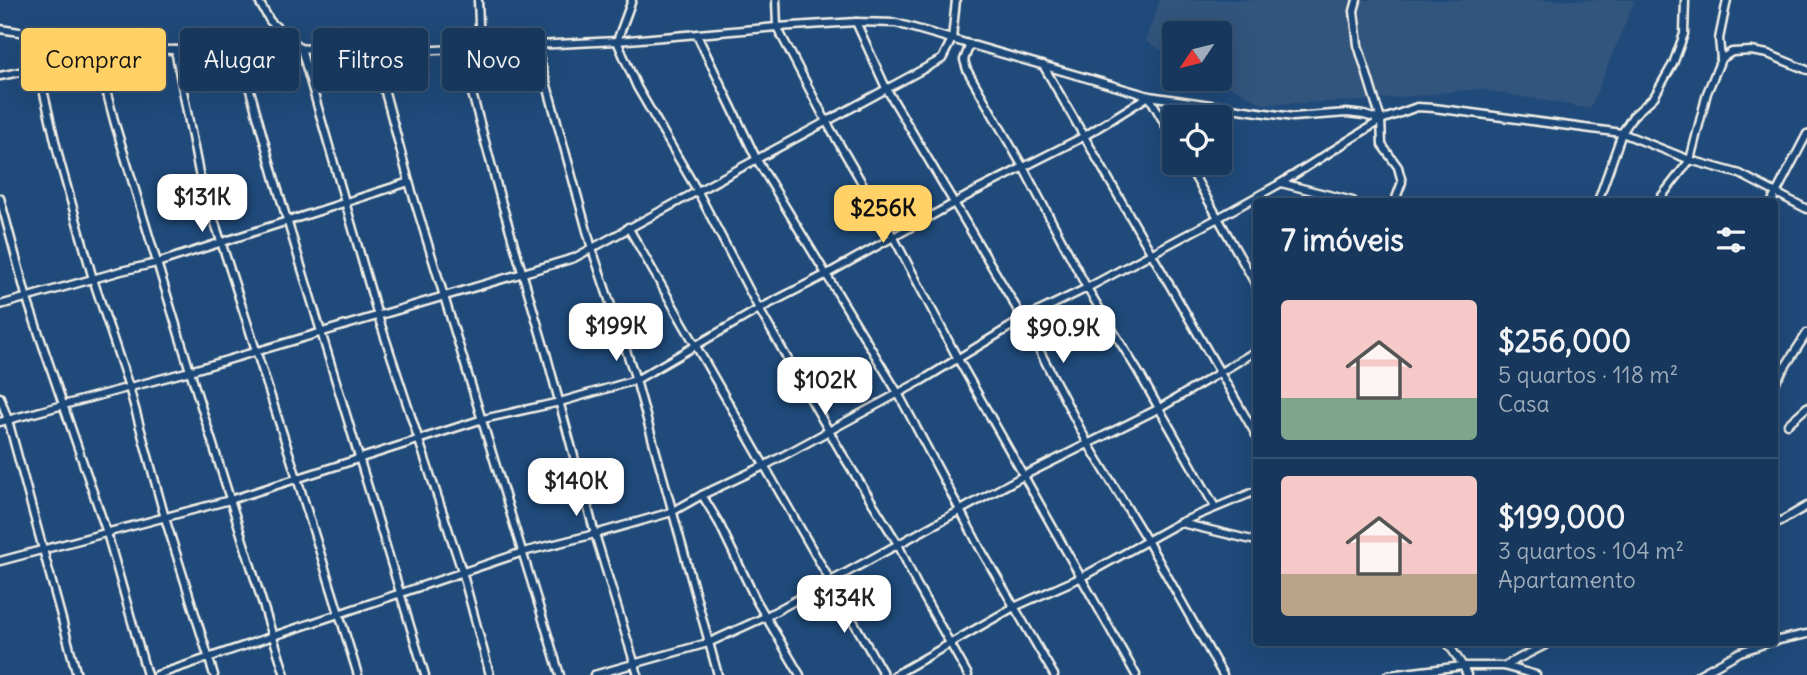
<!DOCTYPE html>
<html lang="pt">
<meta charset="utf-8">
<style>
body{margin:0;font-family:Delius,sans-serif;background:#203f62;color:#f1f3f6;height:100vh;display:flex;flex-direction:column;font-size:26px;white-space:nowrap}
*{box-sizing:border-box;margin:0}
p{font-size:23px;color:#9eacbb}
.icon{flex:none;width:38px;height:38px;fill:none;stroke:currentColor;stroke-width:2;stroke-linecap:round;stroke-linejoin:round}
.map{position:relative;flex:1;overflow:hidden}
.drawer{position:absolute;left:1253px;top:198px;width:525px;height:448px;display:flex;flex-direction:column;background:#17385c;border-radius:7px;box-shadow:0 7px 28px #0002,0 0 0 2px #365272}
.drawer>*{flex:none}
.banner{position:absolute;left:21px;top:28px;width:665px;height:63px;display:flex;gap:14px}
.needle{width:46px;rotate:235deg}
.tools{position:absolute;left:1162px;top:21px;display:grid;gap:14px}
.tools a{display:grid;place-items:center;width:70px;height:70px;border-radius:7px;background:#17385c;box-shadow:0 7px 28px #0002,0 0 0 2px #365272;font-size:35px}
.price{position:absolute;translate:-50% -60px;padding:0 16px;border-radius:14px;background:#fff;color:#222;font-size:23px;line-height:46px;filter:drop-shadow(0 2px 4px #0008)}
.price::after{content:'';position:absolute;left:50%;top:42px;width:21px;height:16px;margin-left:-10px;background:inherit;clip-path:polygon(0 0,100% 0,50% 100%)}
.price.active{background:#ffd166;color:#111}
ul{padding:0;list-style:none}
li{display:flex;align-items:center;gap:21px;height:175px;padding:0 28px}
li+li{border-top:2px solid #365272}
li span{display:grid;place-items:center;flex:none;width:196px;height:140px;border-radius:7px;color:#555}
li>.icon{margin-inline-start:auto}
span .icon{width:84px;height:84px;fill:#fffc;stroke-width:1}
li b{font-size:30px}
h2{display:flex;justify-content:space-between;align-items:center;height:84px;padding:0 28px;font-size:30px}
.chip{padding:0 24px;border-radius:7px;background:#17385c;box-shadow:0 7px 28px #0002,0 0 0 2px #365272;font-size:24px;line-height:63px}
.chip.active{background:#ffd166;color:#111}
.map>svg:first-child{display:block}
.built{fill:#33547d}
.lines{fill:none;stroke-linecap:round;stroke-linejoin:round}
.street-casing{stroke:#f4f1e8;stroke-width:11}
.street{stroke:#1f4a7a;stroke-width:6}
</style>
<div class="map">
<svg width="1807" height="675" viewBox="0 0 1807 675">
<rect width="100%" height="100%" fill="#1f4a7a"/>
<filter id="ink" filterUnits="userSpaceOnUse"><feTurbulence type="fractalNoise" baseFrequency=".0143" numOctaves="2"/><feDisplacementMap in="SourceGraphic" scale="14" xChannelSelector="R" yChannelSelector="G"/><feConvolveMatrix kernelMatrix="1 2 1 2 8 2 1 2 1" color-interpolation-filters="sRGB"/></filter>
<g filter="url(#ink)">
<!-- built -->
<polygon class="built" points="1160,0 1635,0 1590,109 1479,89 1364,101 1263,104 1216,79 1220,79 1220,33 1174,33 1174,57 1145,41"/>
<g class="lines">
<defs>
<g id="street">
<polyline points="258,0 270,21 301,49 378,316 462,571 490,675"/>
<polyline points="478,0 480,48"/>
<polyline points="632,0 617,41 637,87 698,192 759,309 841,452 898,544 916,583 968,675"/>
<polyline points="776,0 777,27 826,121 894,238 958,359 1136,675"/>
<polyline points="1357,0 1354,11 1358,45 1381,120 1382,145 1398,167 1402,182 1395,201"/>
<polyline points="856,22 886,88 1023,319 1087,442 1148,542 1223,675"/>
<polyline points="0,29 125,48"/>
<polyline points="697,35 757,160 898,393 980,548 1054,675"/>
<polyline points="970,44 964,60 967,70 1023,167 1087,288 1139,373 1215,507"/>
<polyline points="536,45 592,249 636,380 718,675"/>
<polyline points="238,47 275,180 425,675"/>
<polyline points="460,49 500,197 546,353 595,534 638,675"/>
<polyline points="175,50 199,173 297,478 358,675"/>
<polyline points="374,51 409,182 560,675"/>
<polyline points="97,56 115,124 190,371 285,675"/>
<polyline points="1721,59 1719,39 1727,0"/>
<polyline points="1043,65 1256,435"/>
<polyline points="38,68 60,162 93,279 129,387 165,518 214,675"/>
<polyline points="0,76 131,49 175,50 238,47 415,51 617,41 777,27 856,22 896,23 1149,96 1293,117 1347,113 1364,115 1381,120 1417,107 1434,108 1622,133 1690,160 1740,174 1807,209"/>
<polyline points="1187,163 1256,285"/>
<polyline points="1281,183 1353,201"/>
<polyline points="0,198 27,299 107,533 147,675"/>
<polyline points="1598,201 1622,133 1633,116 1654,97 1673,64 1684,34 1685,0"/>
<polyline points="1658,201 1690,160 1707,93 1721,59 1732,52 1751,51 1768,54 1807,70"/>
<polyline points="1772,201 1807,134"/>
<polyline points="628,227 884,675"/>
<polyline points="0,305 121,271 157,263 409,182"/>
<polyline points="1774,384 1807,333"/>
<polyline points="0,397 8,420 77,675"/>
<polyline points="0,422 190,371 574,258 942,59 952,39 956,0"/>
<polyline points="1788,424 1807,407"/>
<polyline points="702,495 719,523 756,600 800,675"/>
<polyline points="1181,523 1256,541"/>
<polyline points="1774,525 1807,506"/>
<polyline points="0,561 230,500 483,419 560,402 636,380 759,309 827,274 976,191 1083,137 1149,96 1174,140"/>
<polyline points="1774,641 1807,634"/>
<polyline points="1447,642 1463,666 1467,675"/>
<polyline points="1504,666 1536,675"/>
<polyline points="157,675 523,552 595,534 672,512 702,495 766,465 921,381 1023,319 1087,288 1218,218 1281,183 1381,120"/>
<polyline points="594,675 708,643 765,617 1025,475 1160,408 1256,351"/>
<polyline points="895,675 1014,607 1082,577 1179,523 1256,491"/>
<polyline points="1388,675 1463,666 1504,666 1551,642"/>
<polyline points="1698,675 1740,652 1770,642"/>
</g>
</defs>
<!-- street casing -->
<use href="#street" class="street-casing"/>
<!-- street -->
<use href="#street" class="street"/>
</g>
</g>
</svg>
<div class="tools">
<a><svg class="needle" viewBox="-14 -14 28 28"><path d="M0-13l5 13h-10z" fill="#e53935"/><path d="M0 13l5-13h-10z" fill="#9eacbb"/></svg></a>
<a><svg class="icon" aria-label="locate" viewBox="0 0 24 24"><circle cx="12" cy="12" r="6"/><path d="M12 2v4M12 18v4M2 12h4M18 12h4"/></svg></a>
</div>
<b class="price" style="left:202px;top:234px">$131K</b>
<b class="price active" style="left:883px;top:245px">$256K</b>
<b class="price" style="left:616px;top:363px">$199K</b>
<b class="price" style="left:1063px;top:365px">$90.9K</b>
<b class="price" style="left:825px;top:417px">$102K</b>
<b class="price" style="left:576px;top:518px">$140K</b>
<b class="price" style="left:844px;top:635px">$134K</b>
<div class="banner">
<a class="chip active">Comprar</a>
<a class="chip">Alugar</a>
<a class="chip">Filtros</a>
<a class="chip">Novo</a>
</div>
<section class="drawer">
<h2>7 imóveis<svg class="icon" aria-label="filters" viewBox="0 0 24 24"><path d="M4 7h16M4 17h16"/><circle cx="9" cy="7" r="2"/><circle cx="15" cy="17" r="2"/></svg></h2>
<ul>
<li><span style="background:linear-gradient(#f6c9c9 70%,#7fa58c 0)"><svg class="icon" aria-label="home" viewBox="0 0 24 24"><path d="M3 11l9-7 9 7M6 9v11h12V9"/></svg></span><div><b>$256,000</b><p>5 quartos · 118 m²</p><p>Casa</p></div></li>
<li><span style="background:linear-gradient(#f6c9c9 70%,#b9a48a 0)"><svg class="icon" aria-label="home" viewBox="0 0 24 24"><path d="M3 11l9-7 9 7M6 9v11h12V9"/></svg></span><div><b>$199,000</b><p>3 quartos · 104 m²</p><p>Apartamento</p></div></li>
</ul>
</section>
</div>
